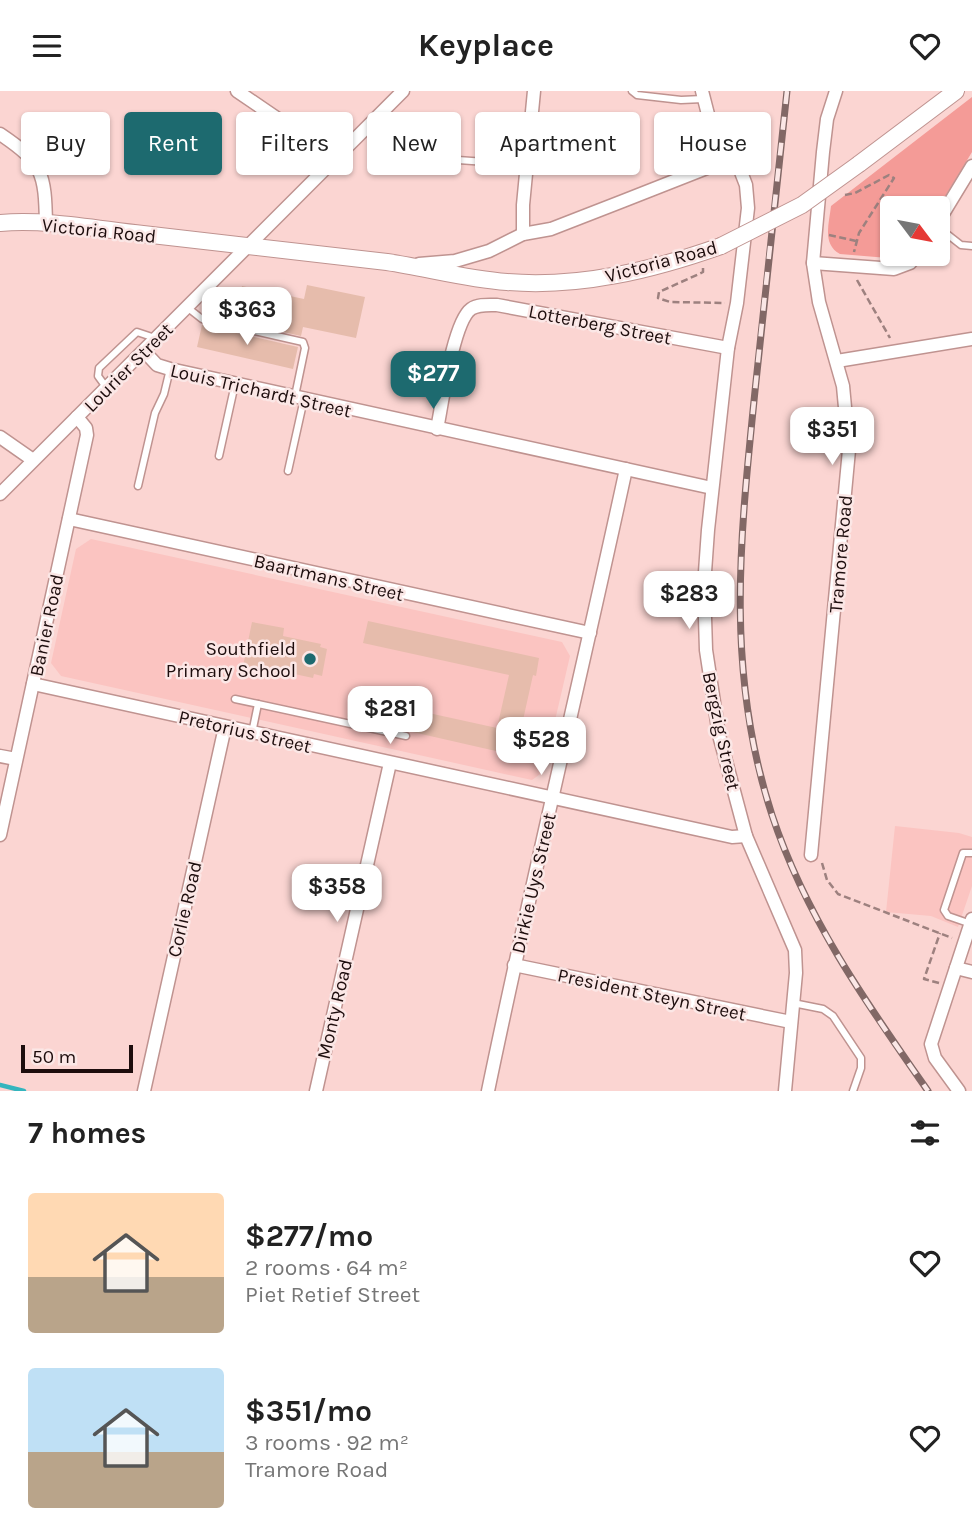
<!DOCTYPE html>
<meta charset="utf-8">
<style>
body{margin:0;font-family:Karla,sans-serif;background:#f6f6f6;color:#222;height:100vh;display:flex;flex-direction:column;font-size:26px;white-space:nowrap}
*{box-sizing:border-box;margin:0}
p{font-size:23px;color:#767676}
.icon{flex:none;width:38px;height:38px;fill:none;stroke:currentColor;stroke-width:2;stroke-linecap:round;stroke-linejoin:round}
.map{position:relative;height:1000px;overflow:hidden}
.drawer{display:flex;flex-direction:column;background:#fff;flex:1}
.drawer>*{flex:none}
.guide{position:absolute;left:21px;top:21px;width:931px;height:63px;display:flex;gap:14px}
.needle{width:46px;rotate:122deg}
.controls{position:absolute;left:880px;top:105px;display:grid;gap:14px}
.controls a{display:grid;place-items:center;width:70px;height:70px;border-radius:7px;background:#fff;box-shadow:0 2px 5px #0004;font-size:35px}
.scale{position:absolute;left:21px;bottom:18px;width:112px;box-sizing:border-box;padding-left:7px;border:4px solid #1d0d0d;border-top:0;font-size:19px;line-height:24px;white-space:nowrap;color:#1d0d0d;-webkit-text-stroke:5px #fbe7e6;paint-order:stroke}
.price{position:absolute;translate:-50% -60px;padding:0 16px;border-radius:14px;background:#fff;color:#222;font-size:23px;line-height:46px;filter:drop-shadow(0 2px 4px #0008)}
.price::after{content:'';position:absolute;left:50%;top:42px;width:21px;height:16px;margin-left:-10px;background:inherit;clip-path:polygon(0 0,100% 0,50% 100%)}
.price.on{background:#1d6a6f;color:#fff}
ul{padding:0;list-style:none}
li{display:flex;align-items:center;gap:21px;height:175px;padding:0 28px}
li span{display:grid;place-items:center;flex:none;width:196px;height:140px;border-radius:7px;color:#555}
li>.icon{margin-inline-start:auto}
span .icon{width:84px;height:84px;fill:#fffc;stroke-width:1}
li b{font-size:30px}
h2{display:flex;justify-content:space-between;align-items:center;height:84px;padding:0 28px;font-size:30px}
.tag{padding:0 24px;border-radius:7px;background:#fff;box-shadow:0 2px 5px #0004;font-size:24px;line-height:63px}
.tag.on{background:#1d6a6f;color:#fff}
header{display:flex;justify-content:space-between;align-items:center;height:91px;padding:0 28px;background:#fff;font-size:32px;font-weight:700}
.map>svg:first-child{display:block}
.built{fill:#fbc4c1}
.green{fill:#f49b97}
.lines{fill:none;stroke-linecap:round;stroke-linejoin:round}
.stream{stroke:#34b5be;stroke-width:4.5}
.building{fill:#e6bcac}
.service-casing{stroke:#bf9390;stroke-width:9}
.minor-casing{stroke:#bf9390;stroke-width:15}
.tertiary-casing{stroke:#bf9390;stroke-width:18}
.path{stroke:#9d817f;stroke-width:2.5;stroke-dasharray:7 3.5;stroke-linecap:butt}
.service{stroke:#fff;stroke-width:6}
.minor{stroke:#fff;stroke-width:12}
.tertiary{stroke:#fff;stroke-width:16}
.rail-casing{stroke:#826866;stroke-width:7}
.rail{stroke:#fbe7e6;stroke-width:4.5;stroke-dasharray:13;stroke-linecap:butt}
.tertiary-bridge-casing{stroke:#bf9390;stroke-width:18;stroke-linecap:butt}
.tertiary-bridge{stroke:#fff;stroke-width:16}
.poi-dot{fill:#1d6a6f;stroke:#fbe7e6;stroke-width:2.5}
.labels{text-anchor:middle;stroke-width:5;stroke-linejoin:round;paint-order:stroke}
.street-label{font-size:19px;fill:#1d0d0d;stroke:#fbe7e6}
.poi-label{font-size:19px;fill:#1d0d0d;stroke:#fbe7e6;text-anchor:end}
</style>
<header><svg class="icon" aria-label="menu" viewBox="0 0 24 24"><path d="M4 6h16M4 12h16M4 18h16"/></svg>Keyplace<svg class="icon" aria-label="heart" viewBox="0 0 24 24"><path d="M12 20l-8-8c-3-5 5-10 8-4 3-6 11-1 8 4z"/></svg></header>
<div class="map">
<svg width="972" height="1000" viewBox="0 0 972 1000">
<rect width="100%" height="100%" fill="#fbd5d2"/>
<!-- built -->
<g class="built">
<polygon points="91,448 562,551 570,565 543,681 532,689 61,585 51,572 76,458"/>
<polygon points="895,735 959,742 972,746 972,795 958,836 931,825 886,821"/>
</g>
<!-- green -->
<path class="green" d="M972 6V61L938 117H892V163H910C904 169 899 171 891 170L888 167 840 163C822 153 829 133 831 115Z"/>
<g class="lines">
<!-- stream -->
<polyline class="stream" points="0,994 24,1000"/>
</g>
<!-- building -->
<g class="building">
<polygon points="307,194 365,206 356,247 303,236 301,245 234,230 242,195 304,208"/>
<polygon points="202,234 298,256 293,278 197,256"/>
<polygon points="368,530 539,567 536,585 533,584 519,647 522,647 518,665 347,626 351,605 497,637 509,584 363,552"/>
<polygon points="252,531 284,537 283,545 321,553 320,556 327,558 322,585 314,583 313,587 276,579 274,587 242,580"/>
</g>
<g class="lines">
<defs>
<g id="service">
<polyline points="632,0 637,4 681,9 703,8"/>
<polyline points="375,63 527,74"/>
<polyline points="938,136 961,154 972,155"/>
<polyline points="188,217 202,228 303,251 305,257 295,305"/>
<polyline points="106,296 98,285 99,277 137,241 155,247"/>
<polyline points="219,365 235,293"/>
<polyline points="288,380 304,308"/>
<polyline points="138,395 155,322 164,303 170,278"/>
<polyline points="235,608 406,645"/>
<polyline points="252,642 258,613"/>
<polyline points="971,833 948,825 944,819 963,762 972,762"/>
<polyline points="793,912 823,918 833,925 861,967 861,977 853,1000"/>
</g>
<g id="minor">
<polyline points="237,0 335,67"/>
<polyline points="702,0 711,35 741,81 746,94 748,117 737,212 728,257 708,439 704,495 706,559 719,644 746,745 795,859 796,882 785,1000"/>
<path d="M0 43C43 72 45 82 46 133"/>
<polyline points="938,131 972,75"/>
<polyline points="523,143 523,114 534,0"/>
<polyline points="813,172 894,178 910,172 918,163"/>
<polyline points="419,173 455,170 489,160 523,143 551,138 623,110 712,75 731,64"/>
<polyline points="144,260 157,274 170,278 712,397"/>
<polyline points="837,270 972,248"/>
<path d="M437 338C442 314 453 231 471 218 478 213 488 214 497 214L728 257"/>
<polyline points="0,346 33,369"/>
<polyline points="0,403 403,0"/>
<polyline points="69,428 590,542"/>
<polyline points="33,593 732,746 746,745"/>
<polyline points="0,665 16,668"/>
<polyline points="0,744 87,344 86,337 77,326"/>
<polyline points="811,764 849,359 843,295 819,211 813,172 823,61 827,28 836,0"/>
<polyline points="514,874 791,931"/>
<polyline points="956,877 972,881"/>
<polyline points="144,1000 225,636"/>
<polyline points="316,1000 390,672"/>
<path d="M488 1000C531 792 581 586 626 378"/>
<polyline points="959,1000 935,967 931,953 972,828"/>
</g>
<g id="tertiary">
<polyline points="859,73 956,0"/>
<path d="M0 132C47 128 97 138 143 143 224 152 305 161 387 171 427 177 466 188 507 191 580 197 653 179 721 155"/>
</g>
</defs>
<!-- service casing -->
<use href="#service" class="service-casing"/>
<!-- minor casing -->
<use href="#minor" class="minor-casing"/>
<!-- tertiary casing -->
<use href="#tertiary" class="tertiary-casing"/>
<!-- path -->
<g class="path">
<polyline points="845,104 855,102 889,84 894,87 859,142 854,161"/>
<polyline points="829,144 856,150"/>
<polyline points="703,177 703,181 699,183 659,201 658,207 670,211 725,212"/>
<polyline points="857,189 890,247"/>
<polyline points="822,772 827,789 838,803 952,847"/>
<polyline points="939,892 924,888 940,842"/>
</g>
<!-- service -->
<use href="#service" class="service"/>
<!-- minor -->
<use href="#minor" class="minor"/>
<!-- tertiary -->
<use href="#tertiary" class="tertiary"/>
<defs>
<path id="rail" d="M787 0C776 100 765 200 755 300 740 448 725 580 772 724 806 827 867 913 928 1000"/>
</defs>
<!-- rail casing -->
<use href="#rail" class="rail-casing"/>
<!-- rail -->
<use href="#rail" class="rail"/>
<defs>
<polyline id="tertiary-bridge" points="721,155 802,114 859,73"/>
</defs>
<!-- tertiary-bridge casing -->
<use href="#tertiary-bridge" class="tertiary-bridge-casing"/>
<!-- tertiary-bridge -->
<use href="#tertiary-bridge" class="tertiary-bridge"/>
</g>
<!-- markers -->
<circle class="poi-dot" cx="310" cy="568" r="7"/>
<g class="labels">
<!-- street labels -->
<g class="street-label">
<text transform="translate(99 139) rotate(6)" y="7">Victoria Road</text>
<text transform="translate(661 170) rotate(-15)" y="7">Victoria Road</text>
<text transform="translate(600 233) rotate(11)" y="7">Lotterberg Street</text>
<text transform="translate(128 276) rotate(-45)" y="7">Lourier Street</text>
<text transform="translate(261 299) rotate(13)" y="7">Louis Trichardt Street</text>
<text transform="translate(840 463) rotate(-85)" y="7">Tramore Road</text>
<text transform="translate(329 486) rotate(13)" y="7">Baartmans Street</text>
<text transform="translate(46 534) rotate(-78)" y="7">Banier Road</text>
<text transform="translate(245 640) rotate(13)" y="7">Pretorius Street</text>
<text transform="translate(722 640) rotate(78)" y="7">Bergzig Street</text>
<text transform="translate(533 792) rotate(-77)" y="7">Dirkie Uys Street</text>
<text transform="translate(184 818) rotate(-77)" y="7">Corlie Road</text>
<text transform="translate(652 903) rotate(12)" y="7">President Steyn Street</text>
<text transform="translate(334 918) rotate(-77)" y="7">Monty Road</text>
</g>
<!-- poi labels -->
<g class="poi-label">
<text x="296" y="564">Southfield<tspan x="296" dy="22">Primary School</tspan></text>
</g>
</g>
</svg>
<div class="controls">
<a><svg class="needle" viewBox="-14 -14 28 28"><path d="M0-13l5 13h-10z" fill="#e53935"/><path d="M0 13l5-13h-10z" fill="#767676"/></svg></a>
</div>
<div class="scale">50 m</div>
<b class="price" style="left:247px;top:256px">$363</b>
<b class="price on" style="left:433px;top:320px">$277</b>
<b class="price" style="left:832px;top:376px">$351</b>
<b class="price" style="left:689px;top:540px">$283</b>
<b class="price" style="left:390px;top:655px">$281</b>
<b class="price" style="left:541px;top:686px">$528</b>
<b class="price" style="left:337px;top:833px">$358</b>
<div class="guide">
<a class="tag">Buy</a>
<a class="tag on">Rent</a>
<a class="tag">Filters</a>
<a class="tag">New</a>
<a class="tag">Apartment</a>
<a class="tag">House</a>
</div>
</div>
<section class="drawer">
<h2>7 homes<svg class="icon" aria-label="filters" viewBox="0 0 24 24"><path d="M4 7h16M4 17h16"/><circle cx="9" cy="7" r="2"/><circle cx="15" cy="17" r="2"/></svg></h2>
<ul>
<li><span style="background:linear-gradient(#ffd9b3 60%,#b9a48a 0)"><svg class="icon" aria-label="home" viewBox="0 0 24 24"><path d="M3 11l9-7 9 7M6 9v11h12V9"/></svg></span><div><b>$277/mo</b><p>2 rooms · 64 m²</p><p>Piet Retief Street</p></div><svg class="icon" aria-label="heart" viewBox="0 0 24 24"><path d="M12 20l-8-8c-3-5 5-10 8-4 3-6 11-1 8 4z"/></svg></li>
<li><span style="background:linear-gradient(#bfe0f5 60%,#b9a48a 0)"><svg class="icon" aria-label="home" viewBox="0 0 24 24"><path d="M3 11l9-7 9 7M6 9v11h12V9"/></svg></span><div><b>$351/mo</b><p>3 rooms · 92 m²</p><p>Tramore Road</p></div><svg class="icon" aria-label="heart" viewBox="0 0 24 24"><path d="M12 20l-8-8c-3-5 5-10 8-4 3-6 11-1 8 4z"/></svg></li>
</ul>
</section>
